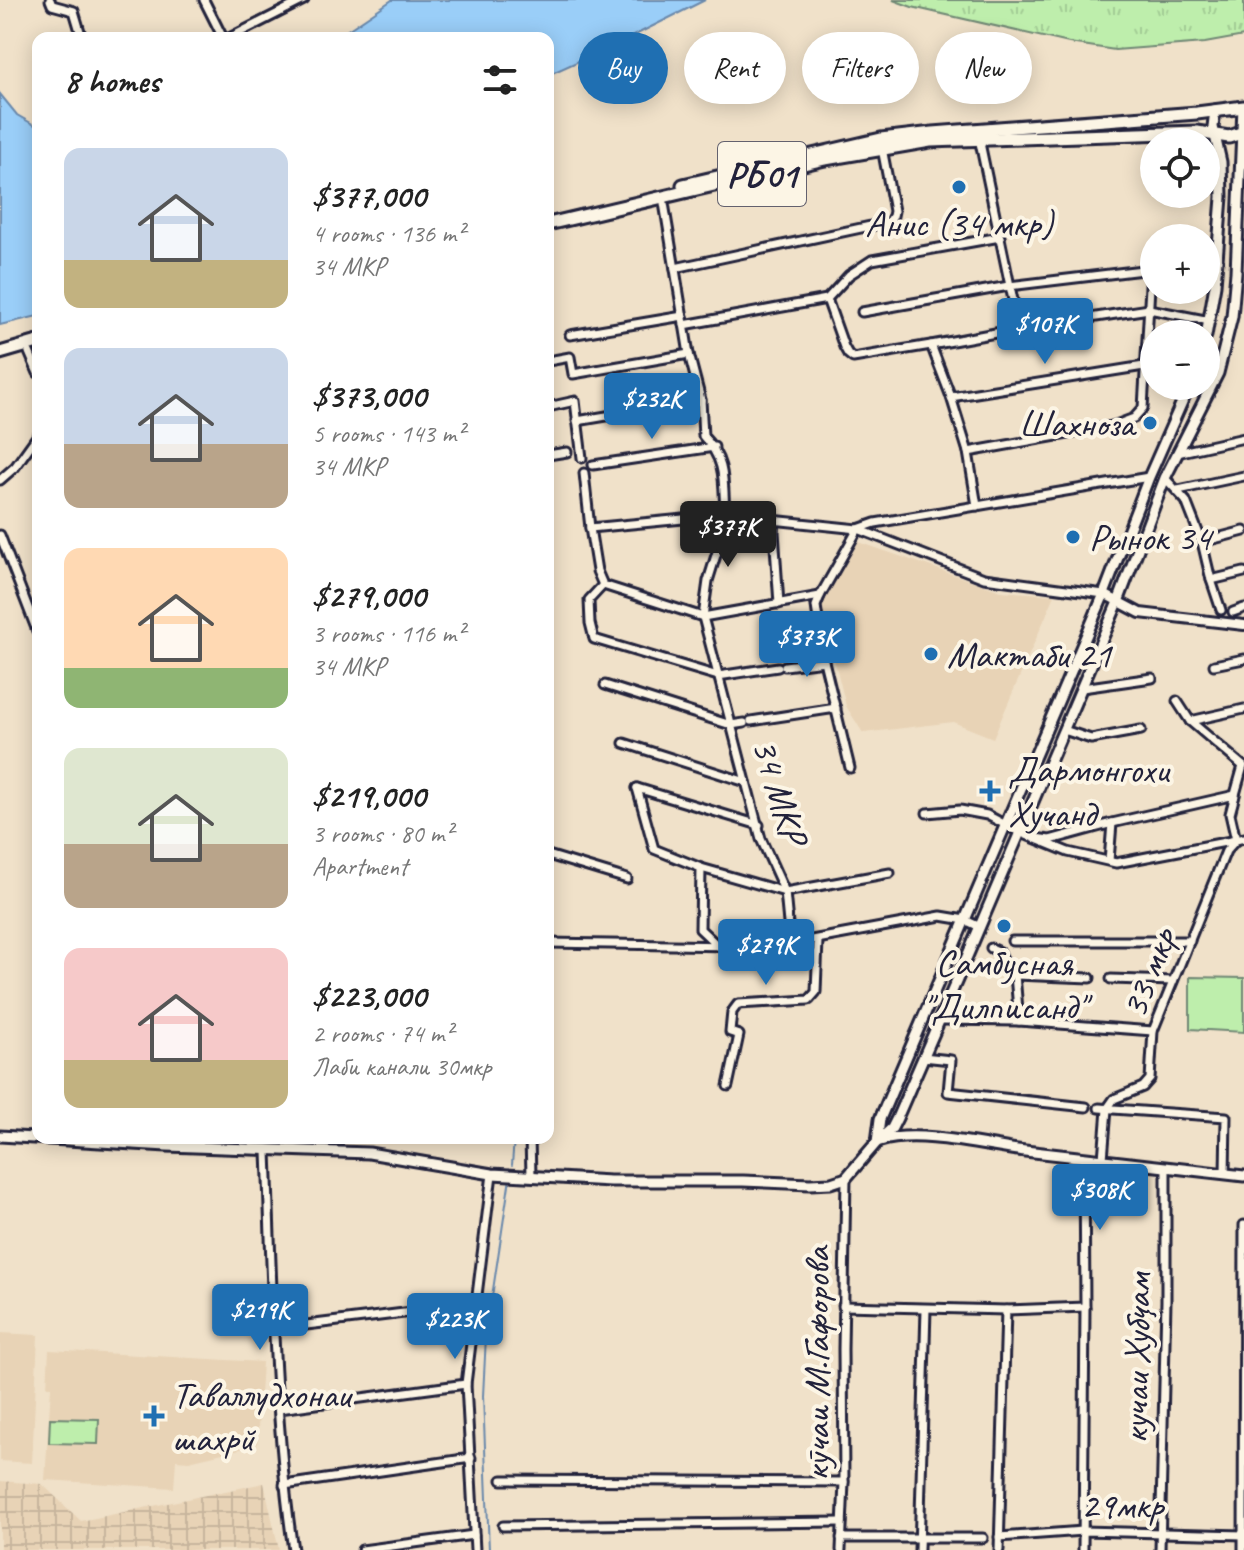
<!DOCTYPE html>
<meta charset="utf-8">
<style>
body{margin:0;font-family:Caveat,sans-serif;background:#f6f6f6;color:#222;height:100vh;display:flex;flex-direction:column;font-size:30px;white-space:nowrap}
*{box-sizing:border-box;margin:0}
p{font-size:26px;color:#767676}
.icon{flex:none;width:44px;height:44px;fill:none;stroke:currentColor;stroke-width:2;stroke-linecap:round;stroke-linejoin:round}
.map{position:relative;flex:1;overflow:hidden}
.drawer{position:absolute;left:32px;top:32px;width:522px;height:1112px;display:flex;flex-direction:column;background:#fff;border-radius:16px;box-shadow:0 4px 20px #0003}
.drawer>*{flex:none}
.banner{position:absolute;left:578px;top:32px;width:546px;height:72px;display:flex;gap:16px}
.tools{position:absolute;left:1140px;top:128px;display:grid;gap:16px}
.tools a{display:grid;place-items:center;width:80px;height:80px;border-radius:50%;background:#fff;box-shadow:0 4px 20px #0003;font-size:40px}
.price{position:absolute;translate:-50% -68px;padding:0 18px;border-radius:8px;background:#1f6fb2;color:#fff;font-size:26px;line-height:52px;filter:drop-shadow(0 2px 4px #0008)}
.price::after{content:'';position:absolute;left:50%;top:48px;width:24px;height:18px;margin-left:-12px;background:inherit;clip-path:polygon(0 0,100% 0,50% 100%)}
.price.on{background:#222;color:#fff}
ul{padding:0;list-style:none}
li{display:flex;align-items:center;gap:24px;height:200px;padding:0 32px}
li span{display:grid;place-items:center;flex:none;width:224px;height:160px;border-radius:16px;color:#555}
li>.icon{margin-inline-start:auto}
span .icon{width:96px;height:96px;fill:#fffc;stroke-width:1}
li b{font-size:34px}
h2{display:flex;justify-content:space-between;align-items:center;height:96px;padding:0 32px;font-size:34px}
.chip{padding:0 28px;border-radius:36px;background:#fff;box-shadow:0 4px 20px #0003;font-size:28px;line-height:72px}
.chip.on{background:#1f6fb2;color:#fff}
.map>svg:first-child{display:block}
.built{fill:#e8d3b6}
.industrial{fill:url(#industrial-grid)}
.grass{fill:url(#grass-tufts);stroke:#708874;stroke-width:2}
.garden{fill:#beeeac;stroke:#708874;stroke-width:2}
.water{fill:#9acef8;stroke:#6a89ac;stroke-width:2}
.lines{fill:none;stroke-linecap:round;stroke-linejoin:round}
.stream{stroke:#6a89ac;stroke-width:2}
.minor-casing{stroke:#22223b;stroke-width:13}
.tertiary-casing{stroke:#22223b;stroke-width:14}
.secondary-casing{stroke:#22223b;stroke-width:15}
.trunk-casing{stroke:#22223b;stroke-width:17}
.minor{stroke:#fcf5e5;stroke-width:7}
.tertiary{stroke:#fcf5e5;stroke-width:8}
.secondary{stroke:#fcf5e5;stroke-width:9}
.trunk{stroke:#fcf5e5;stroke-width:11}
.poi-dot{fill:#1f6fb2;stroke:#fcf5e5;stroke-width:3}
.labels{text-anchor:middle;stroke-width:8;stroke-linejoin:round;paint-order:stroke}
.shield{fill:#fcf5e5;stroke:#63616e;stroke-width:2}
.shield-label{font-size:36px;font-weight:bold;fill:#22223b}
.poi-label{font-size:38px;fill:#22223b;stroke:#fcf5e5;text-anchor:start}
.street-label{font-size:38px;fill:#22223b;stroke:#fcf5e5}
</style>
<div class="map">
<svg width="1244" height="1550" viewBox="0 0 1244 1550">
<defs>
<pattern id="industrial-grid" width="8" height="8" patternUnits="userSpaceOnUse" patternTransform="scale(2)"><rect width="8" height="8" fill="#e8d3b6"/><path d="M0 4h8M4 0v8" fill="none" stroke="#c7b59d"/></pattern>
<pattern id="grass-tufts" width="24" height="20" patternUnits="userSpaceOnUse" patternTransform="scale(2)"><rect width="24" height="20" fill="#beeeac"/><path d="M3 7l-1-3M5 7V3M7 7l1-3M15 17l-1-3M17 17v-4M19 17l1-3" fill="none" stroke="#a3cc95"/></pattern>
</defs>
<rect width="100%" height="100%" fill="#f0e1c9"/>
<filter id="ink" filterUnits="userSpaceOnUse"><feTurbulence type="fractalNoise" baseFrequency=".0125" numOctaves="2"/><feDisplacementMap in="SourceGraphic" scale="16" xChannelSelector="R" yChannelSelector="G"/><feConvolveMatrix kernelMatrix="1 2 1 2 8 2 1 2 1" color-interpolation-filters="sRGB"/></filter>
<g filter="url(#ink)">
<!-- built -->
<g class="built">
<polygon points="856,541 1001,591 1055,595 993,738 953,722 863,733 846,706 820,602"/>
<polygon points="0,1333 38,1335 32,1463 0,1461"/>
<polygon points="49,1350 262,1362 257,1445 189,1461 176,1460 174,1488 45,1480 51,1387 47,1387"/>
</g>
<!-- industrial -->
<polygon class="industrial" points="0,1481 42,1484 81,1521 264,1483 279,1550 0,1550"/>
<!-- grass -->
<polygon class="grass" points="893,0 1244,0 1244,36 1205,43 1115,50 1069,43 912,7"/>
<!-- garden -->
<g class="garden">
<polygon points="1190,977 1244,978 1244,1032 1190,1029"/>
<polygon points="50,1418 99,1419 98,1444 49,1443"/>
</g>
<!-- water -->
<g class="water">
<polygon points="392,0 705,0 619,43 548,75 548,38 336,38"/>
<polygon points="0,94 17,115 38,127 38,316 0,325"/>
</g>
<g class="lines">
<!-- stream -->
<g class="stream">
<polyline points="512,1165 514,1138"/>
<polyline points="489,1550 483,1396 486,1336 510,1178"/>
</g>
<defs>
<g id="minor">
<polyline points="50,0 52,5 74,11 82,38"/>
<polyline points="204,0 223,38"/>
<polyline points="229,38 304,0"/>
<polyline points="979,138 1014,305 1017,329"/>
<path d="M663 197 689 354 701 400 703 436C727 461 723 482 725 515L858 529 984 578 1104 594"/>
<polyline points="675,268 889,222 893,216 894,211 882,148"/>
<polyline points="827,299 849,275 872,260 1000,237"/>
<polyline points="862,312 1009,286 1151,269 1143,408 1134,418 1113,426 968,452"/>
<polyline points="684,325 827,299 844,347 848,354 853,358 931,345 951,397 968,452 977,506"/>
<polyline points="570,335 683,316"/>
<polyline points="931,345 1017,329 1149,309 1210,321"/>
<polyline points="29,352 38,373"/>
<polyline points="548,361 570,357 573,374 689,354"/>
<polyline points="951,397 1144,366"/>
<polyline points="548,407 575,401 582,458"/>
<polyline points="577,421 701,400"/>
<polyline points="1177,453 1244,438"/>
<polyline points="548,455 567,452"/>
<polyline points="593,465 714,447"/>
<polyline points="584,473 590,528 725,515 721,539 708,581 703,617 761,839 785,892 790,944"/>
<polyline points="1165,478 1186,501 1202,542 1244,531"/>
<polyline points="0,480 15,467 38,435"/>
<polyline points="1178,490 1244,476"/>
<polyline points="775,521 774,532 779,604"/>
<polyline points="590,528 597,571 603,585 589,600 590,623 594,639 718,676 778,667"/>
<polyline points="0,535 37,631"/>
<polyline points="1202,542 1211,580 1221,610"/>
<polyline points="1211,580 1244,572"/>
<polyline points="603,585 703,617 820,596"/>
<polyline points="1233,612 1244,608"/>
<polyline points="1214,665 1244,659"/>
<polyline points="785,666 824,661"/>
<polyline points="605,685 731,725 744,723"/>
<polyline points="1082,688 1152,678"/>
<polyline points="1177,701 1190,721 1243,766"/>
<polyline points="751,721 836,708"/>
<polyline points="1190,721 1244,709"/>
<polyline points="1064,730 1091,739 1141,730"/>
<polyline points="624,743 746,782"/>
<polyline points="850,768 824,661 816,606 820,596 858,529 875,523 1149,477"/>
<polyline points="637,788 654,849 701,868 700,929 718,946"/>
<polyline points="637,788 759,825"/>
<polyline points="1234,798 1243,766"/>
<polyline points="927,813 960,810 987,815 1019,832 1068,852 1116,863 1236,840 1230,814 1235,795 1112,823 1050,840 1035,838"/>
<polyline points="548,855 627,879"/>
<polyline points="1109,861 1112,823"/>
<polyline points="701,868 785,892 890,873"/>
<polyline points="1012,941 1190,941"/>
<polyline points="548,943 733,946 790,944 941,916 965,920 980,927"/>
<polyline points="991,948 1000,952 1008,971 1015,975 1090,978"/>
<polyline points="1015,975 1019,1021"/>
<polyline points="1111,979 1173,981"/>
<polyline points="940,1020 1019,1021 1153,1031"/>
<polyline points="923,1057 951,1060 948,1092 1086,1107"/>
<polyline points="728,1086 739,1035 730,1032 732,1012 738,1004 809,1000 816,992 818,940"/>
<polyline points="1099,1108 1226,1117 1225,1174"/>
<polyline points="530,1138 531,1175"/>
<path d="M267 1151C272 1284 274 1418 293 1550"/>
<polyline points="1103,1159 1107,1109 1114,1099 1143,1087 1150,1079 1153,1031 1226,851 1236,840 1244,838"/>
<polyline points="843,1306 1006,1310 1085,1307"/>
<polyline points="274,1329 477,1304"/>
<polyline points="279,1409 466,1384"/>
<polyline points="502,1480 844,1482"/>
<polyline points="284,1485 471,1458"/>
<polyline points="503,1526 842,1522"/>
<polyline points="999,1537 1083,1531 1244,1535"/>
<polyline points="841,1538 983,1538"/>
<polyline points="362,1550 474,1535"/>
<polyline points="475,1550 466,1384 492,1174"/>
<polyline points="841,1550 844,1482 843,1349 846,1178"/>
<polyline points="919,1550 926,1309"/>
<polyline points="999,1550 1006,1310"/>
<polyline points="1083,1550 1085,1307 1084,1158"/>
<polyline points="1160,1550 1166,1301 1166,1167"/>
<polyline points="1243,1550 1244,1225"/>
</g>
<polyline id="tertiary" points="1104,594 1140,613 1244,625"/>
<g id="secondary">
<polyline points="1206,336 1215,285 1222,197 1221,162 1213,127 1215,110"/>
<polyline points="0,1136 167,1146 369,1153 492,1174 610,1181 743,1181 810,1184 831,1183 846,1178 877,1142 892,1128 897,1118 963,966 1118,602 1165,478 1218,373 1232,317 1236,272 1243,107"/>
<path d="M880 1141C918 1129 985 1146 1025 1151 1098 1160 1171 1168 1244 1176"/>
<polyline points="877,1142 880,1119 1104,594 1149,477 1189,386"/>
</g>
<g id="trunk">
<polyline points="683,185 881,139 933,133 1197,113 1244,107"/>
<polyline points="548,224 825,159 930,141 1197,132 1229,137 1244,132"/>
<polyline points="0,353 38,342"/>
</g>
</defs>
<!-- minor casing -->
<use href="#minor" class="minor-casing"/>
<!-- tertiary casing -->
<use href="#tertiary" class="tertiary-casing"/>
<!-- secondary casing -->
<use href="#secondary" class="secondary-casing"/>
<!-- trunk casing -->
<use href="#trunk" class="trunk-casing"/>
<!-- minor -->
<use href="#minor" class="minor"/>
<!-- tertiary -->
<use href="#tertiary" class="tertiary"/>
<!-- secondary -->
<use href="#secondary" class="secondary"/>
<!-- trunk -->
<use href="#trunk" class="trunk"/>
</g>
</g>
<!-- markers -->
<g class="poi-dot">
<circle cx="959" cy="187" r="8"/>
<circle cx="1150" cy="423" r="8"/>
<circle cx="1073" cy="537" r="8"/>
<circle cx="931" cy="654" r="8"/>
<path d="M986 779h8v8h8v8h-8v8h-8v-8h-8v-8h8z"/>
<circle cx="1004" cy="926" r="8"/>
<path d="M150 1404h8v8h8v8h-8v8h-8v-8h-8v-8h8z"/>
</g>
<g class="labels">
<!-- shield labels -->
<rect class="shield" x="718" y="142" width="88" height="64" rx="6"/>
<g class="shield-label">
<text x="762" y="187">РБ01</text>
</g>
<!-- poi labels -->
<g class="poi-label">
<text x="959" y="236" text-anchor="middle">Анис (34 мкр)</text>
<text x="1134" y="436" text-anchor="end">Шахноза</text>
<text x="1089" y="550">Рынок 34</text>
<text x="947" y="667">Мактаби 21</text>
<text x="1008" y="782">Дармонгохи<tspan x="1008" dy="44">Хучанд</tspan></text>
<text x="1004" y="975" text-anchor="middle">Самбусная<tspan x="1004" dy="44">"Дилписанд"</tspan></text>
<text x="172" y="1407">Таваллудхонаи<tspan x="172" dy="44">шахрй</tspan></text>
</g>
<!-- street labels -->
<g class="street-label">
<text transform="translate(780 791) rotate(73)" y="13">34 МКР</text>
<text transform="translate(1148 973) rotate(-69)" y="13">33 мкр</text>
<text transform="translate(1136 1358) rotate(-89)" y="13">кучаи Хубҷам</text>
<text transform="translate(816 1364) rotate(-90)" y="13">кӯчаи М.Гафорова</text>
<text x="1122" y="1518">29мкр</text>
</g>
</g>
</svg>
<div class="tools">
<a><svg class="icon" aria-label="locate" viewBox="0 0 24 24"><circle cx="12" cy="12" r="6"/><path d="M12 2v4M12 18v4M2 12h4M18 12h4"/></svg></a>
<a>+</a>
<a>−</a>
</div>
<b class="price" style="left:1045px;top:366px">$107K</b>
<b class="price" style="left:652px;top:441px">$232K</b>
<b class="price on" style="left:728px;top:569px">$377K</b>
<b class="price" style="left:807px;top:679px">$373K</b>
<b class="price" style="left:766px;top:987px">$279K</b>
<b class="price" style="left:1100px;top:1232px">$308K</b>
<b class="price" style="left:260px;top:1352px">$219K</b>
<b class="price" style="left:455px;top:1361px">$223K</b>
<div class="banner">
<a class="chip on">Buy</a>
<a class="chip">Rent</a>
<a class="chip">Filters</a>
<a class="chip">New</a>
</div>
<section class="drawer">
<h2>8 homes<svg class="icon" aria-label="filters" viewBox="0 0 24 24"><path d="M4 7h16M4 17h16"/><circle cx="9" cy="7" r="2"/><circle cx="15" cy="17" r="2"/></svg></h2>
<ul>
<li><span style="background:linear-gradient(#c9d6e8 70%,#c2b280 0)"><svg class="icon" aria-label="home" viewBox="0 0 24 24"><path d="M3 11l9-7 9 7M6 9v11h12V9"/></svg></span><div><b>$377,000</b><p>4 rooms · 136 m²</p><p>34 МКР</p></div></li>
<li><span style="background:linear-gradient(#c9d6e8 60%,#b9a48a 0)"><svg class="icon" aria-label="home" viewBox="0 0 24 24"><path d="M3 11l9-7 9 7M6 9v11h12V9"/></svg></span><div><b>$373,000</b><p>5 rooms · 143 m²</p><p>34 МКР</p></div></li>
<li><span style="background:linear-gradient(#ffd9b3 75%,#8fb573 0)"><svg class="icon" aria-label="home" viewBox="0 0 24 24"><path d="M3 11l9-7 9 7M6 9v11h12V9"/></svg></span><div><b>$279,000</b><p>3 rooms · 116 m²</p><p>34 МКР</p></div></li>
<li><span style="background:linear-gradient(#dfe7d0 60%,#b9a48a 0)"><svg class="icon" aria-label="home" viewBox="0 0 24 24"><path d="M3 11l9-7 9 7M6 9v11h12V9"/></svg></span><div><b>$219,000</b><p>3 rooms · 80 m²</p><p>Apartment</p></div></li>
<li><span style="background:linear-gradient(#f6c9c9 70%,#c2b280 0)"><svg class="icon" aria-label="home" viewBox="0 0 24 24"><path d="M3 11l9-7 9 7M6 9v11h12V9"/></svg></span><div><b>$223,000</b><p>2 rooms · 74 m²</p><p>Лаби канали 30мкр</p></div></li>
</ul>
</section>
</div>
